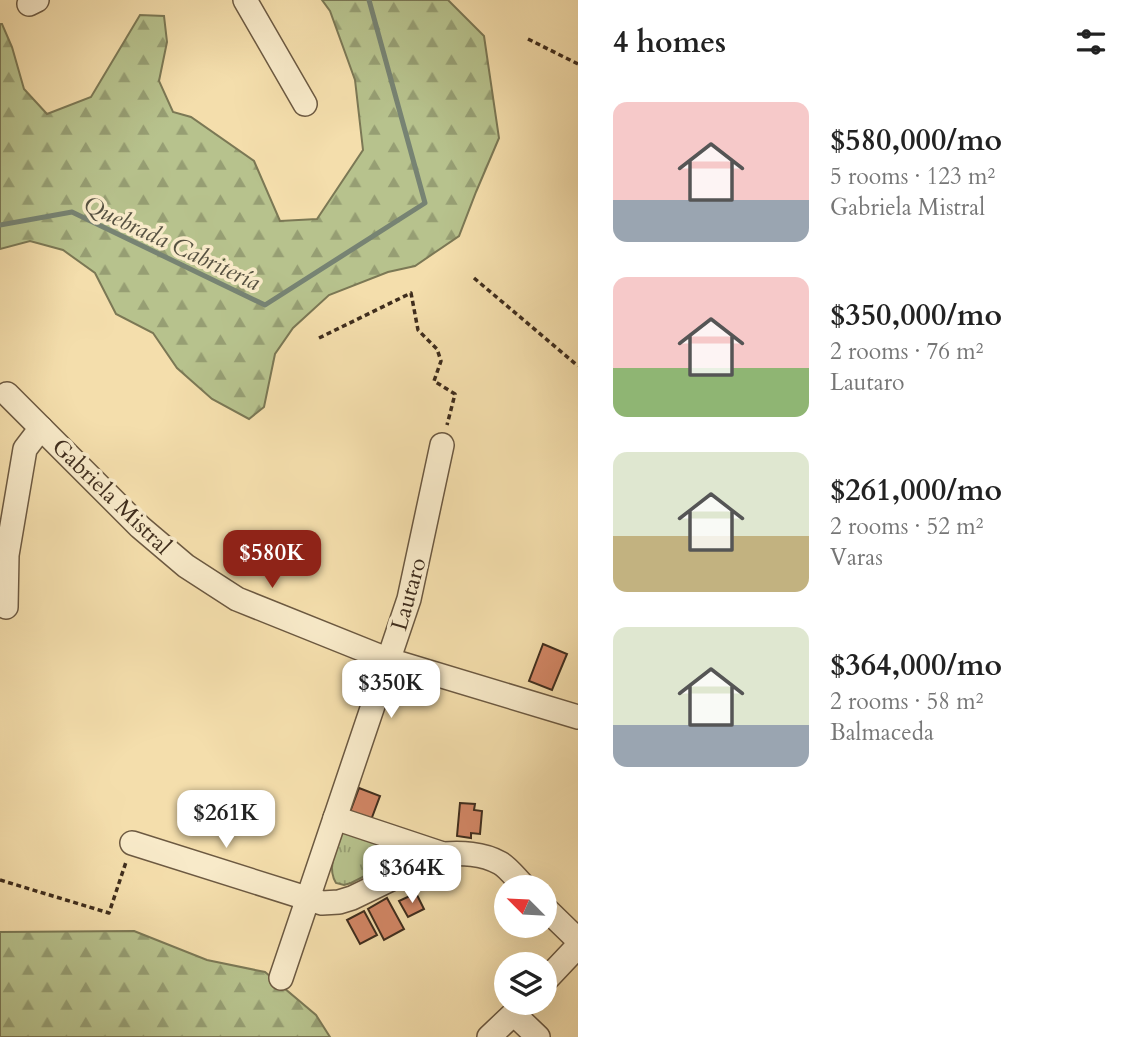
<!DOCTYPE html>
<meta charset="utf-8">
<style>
body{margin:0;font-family:Cardo,serif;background:#f6f6f6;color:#222;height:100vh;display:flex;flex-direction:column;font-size:26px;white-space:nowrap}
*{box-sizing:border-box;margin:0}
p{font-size:23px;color:#767676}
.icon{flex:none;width:38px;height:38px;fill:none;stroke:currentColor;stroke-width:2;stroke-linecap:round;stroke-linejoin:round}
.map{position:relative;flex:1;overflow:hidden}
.details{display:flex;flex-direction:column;background:#fff;width:567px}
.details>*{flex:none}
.needle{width:46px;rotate:294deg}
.tools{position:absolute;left:494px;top:875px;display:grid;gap:14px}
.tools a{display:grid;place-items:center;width:63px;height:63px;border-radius:50%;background:#fff;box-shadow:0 7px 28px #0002;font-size:35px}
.price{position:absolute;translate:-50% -60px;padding:0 16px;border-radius:14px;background:#fff;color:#222;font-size:23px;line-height:46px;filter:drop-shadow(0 2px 4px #0008)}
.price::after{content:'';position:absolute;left:50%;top:42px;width:21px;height:16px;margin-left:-10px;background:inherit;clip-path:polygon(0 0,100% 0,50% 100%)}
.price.active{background:#8f2418;color:#fff}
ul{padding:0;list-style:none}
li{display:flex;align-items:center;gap:21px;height:175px;padding:0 35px}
li span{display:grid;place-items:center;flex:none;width:196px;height:140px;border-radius:14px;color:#555}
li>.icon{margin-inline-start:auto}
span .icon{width:84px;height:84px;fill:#fffc;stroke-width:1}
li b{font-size:30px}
h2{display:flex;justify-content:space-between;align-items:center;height:84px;padding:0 35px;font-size:30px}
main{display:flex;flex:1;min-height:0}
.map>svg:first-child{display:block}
.forest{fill:url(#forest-firs);stroke:#7b7855;stroke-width:2}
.park{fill:url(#park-tufts);stroke:#7b7855;stroke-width:2}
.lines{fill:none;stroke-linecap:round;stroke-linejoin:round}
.stream{stroke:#778373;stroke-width:5}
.building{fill:#d28665;stroke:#3f2d1d;stroke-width:2}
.minor-casing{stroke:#6c5941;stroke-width:26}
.path{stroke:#3f2d1d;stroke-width:3.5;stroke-dasharray:5 3.5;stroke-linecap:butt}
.minor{stroke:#f8eac9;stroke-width:23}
.labels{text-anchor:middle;stroke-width:7;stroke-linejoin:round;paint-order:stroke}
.street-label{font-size:23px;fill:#3f2d1d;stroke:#f8eac9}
.water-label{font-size:24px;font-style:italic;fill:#565141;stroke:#f8eac9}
</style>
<main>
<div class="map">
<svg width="578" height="1037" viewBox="0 0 578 1037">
<defs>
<pattern id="forest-firs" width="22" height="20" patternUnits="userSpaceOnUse" patternTransform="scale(1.75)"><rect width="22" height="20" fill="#b7c28d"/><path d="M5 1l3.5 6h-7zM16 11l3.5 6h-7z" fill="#969e73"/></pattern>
<pattern id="park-tufts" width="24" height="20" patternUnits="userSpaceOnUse" patternTransform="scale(1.75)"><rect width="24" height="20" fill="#b7c28d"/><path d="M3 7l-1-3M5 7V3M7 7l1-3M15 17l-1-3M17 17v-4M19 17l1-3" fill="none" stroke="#969e73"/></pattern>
</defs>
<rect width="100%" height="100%" fill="#f4deac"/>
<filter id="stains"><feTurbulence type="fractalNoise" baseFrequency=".00286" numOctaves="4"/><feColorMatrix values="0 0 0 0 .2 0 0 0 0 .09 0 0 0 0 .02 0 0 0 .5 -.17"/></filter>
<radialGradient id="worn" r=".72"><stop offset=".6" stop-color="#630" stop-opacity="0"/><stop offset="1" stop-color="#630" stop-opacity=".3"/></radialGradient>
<!-- forest -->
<g class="forest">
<polygon points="322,0 448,0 484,36 499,138 476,192 459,236 415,266 388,272 329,295 293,328 275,354 264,407 249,419 212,399 177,368 153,333 116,314 95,273 63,250 30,241 0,249 0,24 2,24 12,47 24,89 47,114 91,97 140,15 164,16 167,42 159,81 173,112 191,117 254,161 280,221 317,219 363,150 355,80 330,11"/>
<polygon points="134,931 207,960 265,972 316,1015 330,1037 0,1037 0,932"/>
</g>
<!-- park -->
<path class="park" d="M343 831 412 852 351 883 344 885 336 883C326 867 337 848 343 831Z"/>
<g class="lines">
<!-- stream -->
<polyline class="stream" points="0,225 72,212 265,305 425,203 369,0"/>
</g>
<!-- building -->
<g class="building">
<polygon points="543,644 567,654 552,690 529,681"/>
<polygon points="359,659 371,663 362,689 349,685"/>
<polygon points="359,788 380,796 371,820 350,812"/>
<polygon points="460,803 475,804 474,810 482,811 480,834 471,833 471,838 457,836"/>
<polygon points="416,893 424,909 408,917 399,901"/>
<polygon points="387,898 404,929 384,940 368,909"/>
<polygon points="364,911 377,935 360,944 347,920"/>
</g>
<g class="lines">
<defs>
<g id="minor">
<polyline points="245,0 305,104"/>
<polyline points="29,4 37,0"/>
<polyline points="7,394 140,527 186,566 237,599 389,660 578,717"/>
<polyline points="6,607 7,555 25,449 41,428"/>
<path d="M335 818 443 854C462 853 482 853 500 863 509 868 517 880 525 887"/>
<polyline points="132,843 322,903 339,902 352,898 443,854"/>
<polyline points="544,907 578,940"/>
<polyline points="281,978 409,599 442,445"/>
<polyline points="544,982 578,946"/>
<polyline points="514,1014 538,1037"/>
<polyline points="489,1037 525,1003"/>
</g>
</defs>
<!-- minor casing -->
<use href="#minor" class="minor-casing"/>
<!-- path -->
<g class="path">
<polyline points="528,39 578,64"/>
<polyline points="474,278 578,366"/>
<polyline points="319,338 411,293 418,330 437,349 441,361 434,381 455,394 447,425"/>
<polyline points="0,880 109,913 126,862"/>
</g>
<!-- minor -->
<use href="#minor" class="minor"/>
</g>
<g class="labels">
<!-- street labels -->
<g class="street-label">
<text transform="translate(112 496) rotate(44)" y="8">Gabriela Mistral</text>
<text transform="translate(408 594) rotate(-74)" y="8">Lautaro</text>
</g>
<!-- water labels -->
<g class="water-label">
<text transform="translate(172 243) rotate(25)" y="8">Quebrada Cabritería</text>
</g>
</g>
<rect width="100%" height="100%" filter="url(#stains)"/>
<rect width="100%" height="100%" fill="url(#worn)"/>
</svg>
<div class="tools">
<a><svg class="needle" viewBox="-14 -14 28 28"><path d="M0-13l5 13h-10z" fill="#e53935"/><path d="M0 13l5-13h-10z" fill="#767676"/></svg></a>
<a><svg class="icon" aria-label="layers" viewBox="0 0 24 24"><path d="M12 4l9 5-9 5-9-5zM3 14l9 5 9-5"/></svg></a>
</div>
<b class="price active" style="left:272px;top:590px">$580K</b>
<b class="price" style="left:391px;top:720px">$350K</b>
<b class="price" style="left:226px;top:850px">$261K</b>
<b class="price" style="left:412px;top:905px">$364K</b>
</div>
<section class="details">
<h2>4 homes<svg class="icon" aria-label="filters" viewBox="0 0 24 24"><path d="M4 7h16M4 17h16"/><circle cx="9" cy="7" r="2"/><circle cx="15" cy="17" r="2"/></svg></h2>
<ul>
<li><span style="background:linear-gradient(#f6c9c9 70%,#9aa5b1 0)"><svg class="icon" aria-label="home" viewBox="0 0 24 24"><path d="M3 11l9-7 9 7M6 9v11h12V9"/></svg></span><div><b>$580,000/mo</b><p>5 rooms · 123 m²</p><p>Gabriela Mistral</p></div></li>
<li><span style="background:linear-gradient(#f6c9c9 65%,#8fb573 0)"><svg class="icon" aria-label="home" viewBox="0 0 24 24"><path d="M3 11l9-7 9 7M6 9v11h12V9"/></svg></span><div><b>$350,000/mo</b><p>2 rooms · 76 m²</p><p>Lautaro</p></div></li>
<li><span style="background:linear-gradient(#dfe7d0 60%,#c2b280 0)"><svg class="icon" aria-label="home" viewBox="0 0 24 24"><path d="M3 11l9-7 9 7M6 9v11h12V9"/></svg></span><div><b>$261,000/mo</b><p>2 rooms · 52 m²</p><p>Varas</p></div></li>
<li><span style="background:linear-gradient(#dfe7d0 70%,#9aa5b1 0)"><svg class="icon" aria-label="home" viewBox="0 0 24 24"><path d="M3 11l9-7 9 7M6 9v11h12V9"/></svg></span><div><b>$364,000/mo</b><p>2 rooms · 58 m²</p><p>Balmaceda</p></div></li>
</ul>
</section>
</main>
